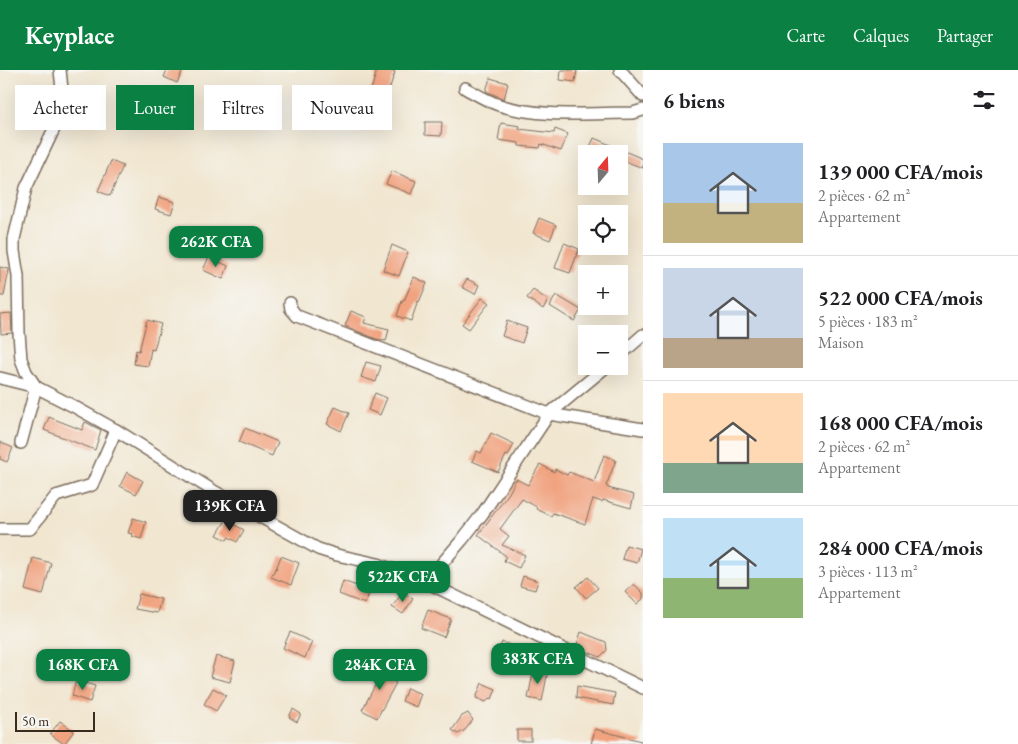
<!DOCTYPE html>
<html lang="fr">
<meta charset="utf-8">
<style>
body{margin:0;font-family:"EB Garamond",serif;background:#f2f2f2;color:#202124;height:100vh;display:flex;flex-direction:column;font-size:19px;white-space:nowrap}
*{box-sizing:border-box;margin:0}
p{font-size:16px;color:#757577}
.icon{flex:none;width:28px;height:28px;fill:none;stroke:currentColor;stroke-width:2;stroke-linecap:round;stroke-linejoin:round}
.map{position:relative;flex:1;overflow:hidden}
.side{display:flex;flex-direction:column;background:#fff;width:375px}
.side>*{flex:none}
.guide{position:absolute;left:15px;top:15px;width:475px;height:45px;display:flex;gap:10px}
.needle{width:32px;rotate:19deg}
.tools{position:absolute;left:578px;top:75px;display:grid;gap:10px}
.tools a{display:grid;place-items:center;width:50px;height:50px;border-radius:0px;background:#fff;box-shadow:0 5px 20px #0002;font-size:25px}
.scale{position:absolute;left:15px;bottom:12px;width:80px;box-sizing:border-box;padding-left:5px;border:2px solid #3b2a1e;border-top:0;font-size:14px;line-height:18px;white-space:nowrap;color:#3b2a1e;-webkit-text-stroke:4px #f6f6f2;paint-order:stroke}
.price{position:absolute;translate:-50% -42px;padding:0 11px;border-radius:10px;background:#0b8043;color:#fff;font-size:16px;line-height:32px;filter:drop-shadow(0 1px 2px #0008)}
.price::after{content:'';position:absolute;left:50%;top:30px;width:15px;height:11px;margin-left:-8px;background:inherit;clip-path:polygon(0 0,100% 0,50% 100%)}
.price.current{background:#222;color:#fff}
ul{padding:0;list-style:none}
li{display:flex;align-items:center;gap:15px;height:125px;padding:0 20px}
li+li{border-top:1px solid #e0e0e0}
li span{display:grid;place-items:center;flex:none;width:140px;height:100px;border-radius:0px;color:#555}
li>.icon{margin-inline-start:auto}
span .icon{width:60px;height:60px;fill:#fffc;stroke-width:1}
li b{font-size:21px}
h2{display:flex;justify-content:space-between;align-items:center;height:60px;padding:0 20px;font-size:21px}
.chip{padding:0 18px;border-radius:0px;background:#fff;box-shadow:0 5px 20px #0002;font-size:18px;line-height:45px}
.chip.current{background:#0b8043;color:#fff}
header{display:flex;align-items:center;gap:30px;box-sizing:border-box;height:70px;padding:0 25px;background:#0b8043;color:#fff}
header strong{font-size:24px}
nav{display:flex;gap:28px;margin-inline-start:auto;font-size:18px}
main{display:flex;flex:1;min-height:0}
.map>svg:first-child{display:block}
.building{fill:#f1a380}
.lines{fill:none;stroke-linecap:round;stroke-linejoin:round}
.minor-casing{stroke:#7b6c5c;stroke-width:14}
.minor{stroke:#fff;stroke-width:11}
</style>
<header>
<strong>Keyplace</strong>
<nav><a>Carte</a><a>Calques</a><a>Partager</a></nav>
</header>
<main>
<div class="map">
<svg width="643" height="674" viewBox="0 0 643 674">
<rect width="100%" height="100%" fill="#f6f6f2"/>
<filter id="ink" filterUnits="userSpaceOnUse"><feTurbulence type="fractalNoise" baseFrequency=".02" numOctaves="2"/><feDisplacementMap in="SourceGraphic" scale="10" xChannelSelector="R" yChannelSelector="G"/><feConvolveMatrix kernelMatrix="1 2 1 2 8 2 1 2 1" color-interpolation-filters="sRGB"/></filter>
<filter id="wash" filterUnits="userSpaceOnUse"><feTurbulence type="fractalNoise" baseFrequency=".0096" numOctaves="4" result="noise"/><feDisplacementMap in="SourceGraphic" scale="20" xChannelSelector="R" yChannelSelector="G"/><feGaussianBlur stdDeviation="1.12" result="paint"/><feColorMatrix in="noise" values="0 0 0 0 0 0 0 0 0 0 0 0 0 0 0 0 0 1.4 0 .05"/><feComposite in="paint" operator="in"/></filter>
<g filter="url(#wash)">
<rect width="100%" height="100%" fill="#f1e6d0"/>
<g id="blocks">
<!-- building -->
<g class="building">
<polygon points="167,0 183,0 177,13 164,7"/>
<polygon points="377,0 389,0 395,2 385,32 368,26 369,42 334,45 332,23 371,20"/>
<polygon points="561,0 577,0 575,12 560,10"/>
<polygon points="490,8 508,13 504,29 486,21"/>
<polygon points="425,52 442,52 441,66 425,65"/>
<polygon points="501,53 520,56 519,59 554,63 555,59 568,64 561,81 541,74 540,78 519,76 519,73 498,70"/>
<polygon points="594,68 643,89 643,98 619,89 619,84 607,84 590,77"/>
<polygon points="111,91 123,96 110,126 98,121"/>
<polygon points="392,101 416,111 411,124 386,114"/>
<polygon points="159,127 175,132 171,144 155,139"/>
<polygon points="539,148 556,155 550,170 533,163"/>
<polygon points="564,173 579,179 570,203 555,198"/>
<polygon points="392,175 408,182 399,206 383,200"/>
<polygon points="209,187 228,196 223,209 203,200"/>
<polygon points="0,197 9,199 9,200 4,226 0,226"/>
<polygon points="414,207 427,213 419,232 418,231 411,251 397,246 402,231 404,231"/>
<polygon points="467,209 479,215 475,224 462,217"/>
<polygon points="533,220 548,230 543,239 527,228"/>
<polygon points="556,225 581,240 574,251 550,236"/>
<polygon points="482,228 489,233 469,259 462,254"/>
<polygon points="351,241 366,247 364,253 389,259 386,271 376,269 345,256"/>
<polygon points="11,243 12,263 1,264 0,244"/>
<polygon points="147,250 161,254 154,280 151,279 148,296 134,294 136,280 139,281"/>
<polygon points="507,251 527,258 522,273 502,266"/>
<polygon points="366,292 381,296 376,312 361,307"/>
<polygon points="375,323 387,328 380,345 368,340"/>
<polygon points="335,337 349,343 341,361 327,354"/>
<polygon points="49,347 82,360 85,352 101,360 95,380 44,360"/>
<polygon points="245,358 278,372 272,386 239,372"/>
<polygon points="491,363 514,374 508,386 506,385 498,402 472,391 477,381 481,383"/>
<polygon points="0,372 13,378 7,392 0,389"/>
<polygon points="604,385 616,390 606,416 608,417 608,418 634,425 631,438 603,430 602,432 593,429 585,454 553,443 551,446 536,439 537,437 522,429 500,459 509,466 502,475 525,485 519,498 504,491 506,486 478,465 509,423 516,409 528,415 540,394 554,402 555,399 567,405 569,402 594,412"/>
<polygon points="127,402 143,411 136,424 120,416"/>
<polygon points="133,448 146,452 141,469 132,466 133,464 128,463"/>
<polygon points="226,450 244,460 237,472 229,467 227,470 217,465"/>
<polygon points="626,475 641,479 637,493 622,489"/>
<polygon points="281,486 299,493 291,515 271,507 275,499 276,499"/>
<polygon points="33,488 51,493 43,525 25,520"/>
<polygon points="523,506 538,511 535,520 520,516"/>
<polygon points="588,507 598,518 586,528 576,517"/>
<polygon points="343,511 370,521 365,534 339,524"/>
<polygon points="634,514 643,523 643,529 637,534 625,522"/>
<polygon points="403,522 413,529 403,544 392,537"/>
<polygon points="139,524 161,529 157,543 135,539"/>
<polygon points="428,540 451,549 444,567 421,558"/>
<polygon points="290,562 312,572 305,588 283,578"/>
<polygon points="581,562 606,572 607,580 600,587 576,577"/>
<polygon points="502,572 521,579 516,592 497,585"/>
<polygon points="216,586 235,591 230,612 210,607"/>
<polygon points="378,595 398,603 394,612 396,613 377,648 362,640 378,610 373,608"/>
<polygon points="534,598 548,601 542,631 528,628"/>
<polygon points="76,610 95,616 90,632 72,626"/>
<polygon points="482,613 496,619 492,629 490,628 486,632 476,628"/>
<polygon points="577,616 615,623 613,635 576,628"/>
<polygon points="213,618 226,625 216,641 204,634"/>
<polygon points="407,618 421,624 416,637 402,631"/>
<polygon points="293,639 301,644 297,652 289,647"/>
<polygon points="468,643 473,650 465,660 458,664 452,660 462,646"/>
<polygon points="60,651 74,661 64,674 50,664"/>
<polygon points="595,659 641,671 641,674 591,674"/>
<rect x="517" y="660" width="14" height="11"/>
</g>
</g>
</g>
<g filter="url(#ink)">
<use href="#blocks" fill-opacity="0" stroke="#7b6c5c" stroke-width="1"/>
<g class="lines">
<defs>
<g id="minor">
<polyline points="620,0 643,26"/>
<path d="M465 18C476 24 487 31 499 35 539 48 591 43 633 43L643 40"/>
<polyline points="290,233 291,239 297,246 549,344 643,359"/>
<polyline points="619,286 643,265"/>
<polyline points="0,308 36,317 73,336 116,360 212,420 318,479 337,485 378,494 426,512 643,618"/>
<polyline points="21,373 36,317 26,302 21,289 19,263 18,206 14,181 14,169 26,118 61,44 63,29 60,0"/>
<polyline points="0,459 30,459 56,426 92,415 116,360"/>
<polyline points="426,512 462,470 483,443 549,344 607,296"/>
</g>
</defs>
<!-- minor casing -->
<use href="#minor" class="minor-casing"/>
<!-- minor -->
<use href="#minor" class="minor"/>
</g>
</g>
</svg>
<div class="tools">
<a><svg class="needle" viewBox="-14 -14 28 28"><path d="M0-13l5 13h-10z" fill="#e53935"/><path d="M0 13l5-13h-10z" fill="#757577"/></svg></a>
<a><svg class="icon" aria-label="locate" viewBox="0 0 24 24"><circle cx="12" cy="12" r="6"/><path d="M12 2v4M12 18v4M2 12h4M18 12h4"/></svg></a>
<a>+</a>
<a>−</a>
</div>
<div class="scale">50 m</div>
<b class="price" style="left:216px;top:198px">262K CFA</b>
<b class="price current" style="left:230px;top:462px">139K CFA</b>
<b class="price" style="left:403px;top:533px">522K CFA</b>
<b class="price" style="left:538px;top:615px">383K CFA</b>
<b class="price" style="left:83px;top:621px">168K CFA</b>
<b class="price" style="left:380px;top:621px">284K CFA</b>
<div class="guide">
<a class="chip">Acheter</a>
<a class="chip current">Louer</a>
<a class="chip">Filtres</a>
<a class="chip">Nouveau</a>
</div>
</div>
<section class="side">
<h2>6 biens<svg class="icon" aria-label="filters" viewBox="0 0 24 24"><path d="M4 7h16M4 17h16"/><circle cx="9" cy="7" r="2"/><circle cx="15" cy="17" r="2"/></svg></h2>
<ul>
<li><span style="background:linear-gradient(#a9c7e8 60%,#c2b280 0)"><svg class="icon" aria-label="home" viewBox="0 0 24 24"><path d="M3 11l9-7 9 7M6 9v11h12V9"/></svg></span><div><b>139 000 CFA/mois</b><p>2 pièces · 62 m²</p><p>Appartement</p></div></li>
<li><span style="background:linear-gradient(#c9d6e8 70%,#b9a48a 0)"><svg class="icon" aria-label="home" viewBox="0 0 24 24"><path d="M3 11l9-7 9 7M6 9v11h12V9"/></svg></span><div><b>522 000 CFA/mois</b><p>5 pièces · 183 m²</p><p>Maison</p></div></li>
<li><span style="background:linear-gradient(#ffd9b3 70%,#7fa58c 0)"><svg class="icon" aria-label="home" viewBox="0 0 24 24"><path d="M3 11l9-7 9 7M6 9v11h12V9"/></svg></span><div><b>168 000 CFA/mois</b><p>2 pièces · 62 m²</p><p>Appartement</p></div></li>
<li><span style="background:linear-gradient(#bfe0f5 60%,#8fb573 0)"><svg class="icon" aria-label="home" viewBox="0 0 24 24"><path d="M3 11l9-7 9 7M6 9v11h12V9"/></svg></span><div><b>284 000 CFA/mois</b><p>3 pièces · 113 m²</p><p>Appartement</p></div></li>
</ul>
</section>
</main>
